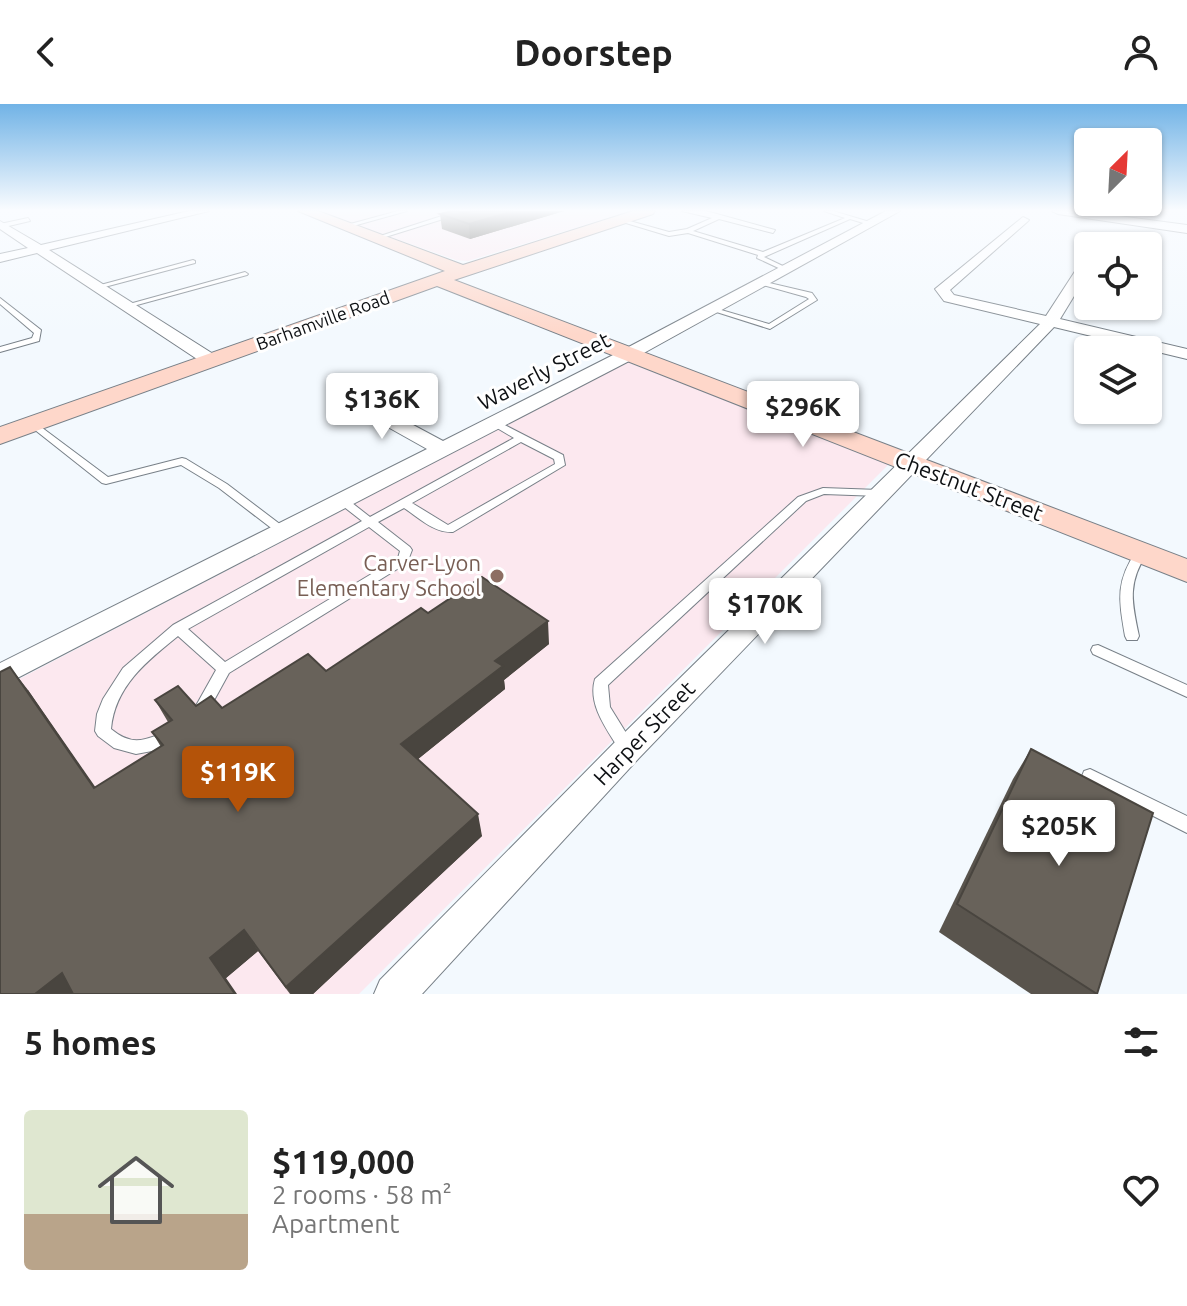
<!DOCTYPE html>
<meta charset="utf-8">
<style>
body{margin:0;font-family:Ubuntu,sans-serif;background:#f6f6f6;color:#222;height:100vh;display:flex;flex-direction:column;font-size:30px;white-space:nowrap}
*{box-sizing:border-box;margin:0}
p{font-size:26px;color:#767676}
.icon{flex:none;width:44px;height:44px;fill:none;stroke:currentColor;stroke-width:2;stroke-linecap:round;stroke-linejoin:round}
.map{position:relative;height:890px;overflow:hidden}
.panel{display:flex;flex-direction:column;background:#fff;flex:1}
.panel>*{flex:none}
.needle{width:52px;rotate:24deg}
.controls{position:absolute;left:1074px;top:24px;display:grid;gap:16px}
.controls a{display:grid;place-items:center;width:88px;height:88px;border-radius:8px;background:#fff;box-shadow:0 2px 6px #0004;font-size:40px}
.price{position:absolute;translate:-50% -68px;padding:0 18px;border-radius:8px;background:#fff;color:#222;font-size:26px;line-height:52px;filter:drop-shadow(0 2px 4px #0008)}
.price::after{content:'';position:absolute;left:50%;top:48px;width:24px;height:18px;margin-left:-12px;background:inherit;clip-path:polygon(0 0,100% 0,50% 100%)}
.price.active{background:#b45309;color:#fff}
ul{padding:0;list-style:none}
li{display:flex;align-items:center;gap:24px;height:200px;padding:0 24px}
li+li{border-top:2px solid #e0e0e0}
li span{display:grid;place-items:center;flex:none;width:224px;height:160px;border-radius:8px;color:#555}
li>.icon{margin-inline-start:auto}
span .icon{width:96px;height:96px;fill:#fffc;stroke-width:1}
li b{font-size:34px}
h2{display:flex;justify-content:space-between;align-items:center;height:96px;padding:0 24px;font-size:34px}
header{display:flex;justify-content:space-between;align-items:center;height:104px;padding:0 24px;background:#fff;font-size:36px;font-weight:600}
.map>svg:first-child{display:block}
.education{fill:#fce8ef}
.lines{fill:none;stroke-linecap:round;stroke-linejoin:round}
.lane-casing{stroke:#788088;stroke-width:2}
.street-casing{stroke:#788088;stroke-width:2}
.secondary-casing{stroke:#788088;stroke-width:2}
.lane{fill:#fff;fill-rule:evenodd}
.street{fill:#fff;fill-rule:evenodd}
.secondary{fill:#fed7ca;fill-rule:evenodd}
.wall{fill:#59544d}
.shaded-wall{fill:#49453f}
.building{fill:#68625a;stroke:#49453f;stroke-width:2}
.education-dot{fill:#8d6e63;stroke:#fff;stroke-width:3}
.labels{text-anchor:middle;stroke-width:6;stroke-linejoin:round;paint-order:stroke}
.far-street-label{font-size:18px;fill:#0d1013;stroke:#fff}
.street-label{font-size:22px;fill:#0d1013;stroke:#fff}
.education-label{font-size:22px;fill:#785e54;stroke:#fff;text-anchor:end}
</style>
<header><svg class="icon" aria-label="back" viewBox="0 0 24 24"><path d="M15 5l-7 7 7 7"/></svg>Doorstep<svg class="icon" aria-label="person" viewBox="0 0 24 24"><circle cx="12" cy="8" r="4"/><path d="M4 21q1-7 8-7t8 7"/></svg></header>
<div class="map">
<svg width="1187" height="890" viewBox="0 0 1187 890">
<rect width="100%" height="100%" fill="#f3f9fe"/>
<!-- education -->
<g class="education">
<polygon points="317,107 630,107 468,157 456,156"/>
<polygon points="627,258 890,359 359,890 0,890 0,585"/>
</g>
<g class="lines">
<defs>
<g id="lane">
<polygon points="398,107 407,107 346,124 343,122"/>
<polygon points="682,107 706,107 775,126 773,129 719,115 693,127 763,148 845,114 824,107 833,107 873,119 870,121 850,115 764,153 787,164 788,165 785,167 757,154 758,151 688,129 669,132 616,116 619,114 669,128 687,125 712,114"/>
<polygon points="454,108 456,111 379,135 374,134"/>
<polygon points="28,114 30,117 0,124 0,120"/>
<polygon points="193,156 195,157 195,159 97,185 93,183"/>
<polygon points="245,168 248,170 247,171 126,204 122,202"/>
<polygon points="761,177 812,189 817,196 770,225 707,205 711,203 769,220 809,195 806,193 759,180 759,178"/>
<polygon points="0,194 41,226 39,237 0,248 0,243 32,234 34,229 0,200"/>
<path d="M495 316 563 351 565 361 453 428C434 429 419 414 404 404L378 418 410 443 412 446 407 459 229 569 206 611 201 613 196 611 193 607 216 566 178 532C147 557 115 582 111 625 134 644 146 635 171 626L176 627 179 632 176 637 152 647 136 650 114 644 98 632 95 627 97 610 103 595 123 564 173 521 362 417 339 399 337 397 339 395H347L370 413 514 334 492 321V317ZM521 338 554 355 555 360 448 421 412 399ZM369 423 400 447 398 454 225 558 188 525Z"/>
<polygon points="33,317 108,373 182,354 186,355 227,380 289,427 283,431 279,430 219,384 181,361 106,380 102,379 30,322 30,318"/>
<path d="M823 384 879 386 884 389 879 392 824 390 806 397 608 581 610 603 636 645 634 650 628 652 622 650C609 628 587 602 595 575L798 393Z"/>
<path d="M1141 445 1147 449C1127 480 1132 498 1139 532L1137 536H1127L1125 532C1119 496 1115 478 1137 446Z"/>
<polygon points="1098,541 1187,581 1187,593 1093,550 1091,546 1093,542"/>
<polygon points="1090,665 1187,712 1187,729 1084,677 1082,672 1084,667"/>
</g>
<g id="street">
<polygon points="189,107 209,107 49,146 218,253 220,257 218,261 206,261 37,149 0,158 0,150 28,144 0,125 0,117 41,141"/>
<polygon points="886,107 900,107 633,255 0,583 0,559 427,345 336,294 333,290 336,286 348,286 443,337 621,247"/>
<polygon points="1052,107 1081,107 1187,121 1187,129 1058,110"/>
<polygon points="1023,113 1029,116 1027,118 950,186 954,191 1046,212 1083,155 1088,154 1088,169 1060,215 1187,245 1187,255 1054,223 639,654 422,890 374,890 380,876 617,636 1040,220 944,197 935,185"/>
<polygon points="1101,129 1111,132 1104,142 1092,142"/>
</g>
<polygon id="secondary" points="298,107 318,107 463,161 633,107 655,107 653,110 454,176 1187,455 1187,478 437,182 0,340 0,323 445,167"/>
</defs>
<!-- lane casing -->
<use href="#lane" class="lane-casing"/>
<!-- street casing -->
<use href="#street" class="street-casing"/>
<!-- secondary casing -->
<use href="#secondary" class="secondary-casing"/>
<!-- lane -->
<use href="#lane" class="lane"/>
<!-- street -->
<use href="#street" class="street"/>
<!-- secondary -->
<use href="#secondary" class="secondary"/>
</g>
<!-- wall -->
<g class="wall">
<polygon points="450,107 564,107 470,135 442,125 440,110"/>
<polygon points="428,509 549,540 504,576 505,585 418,655 482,732 313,890 290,890 258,847 226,874 0,890 28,586 95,684 161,643 152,628 168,618 155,596 222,604 326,567"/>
<polygon points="1031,645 1097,890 1031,890 939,828 1013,675"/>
</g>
<!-- shaded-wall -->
<g class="shaded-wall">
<polygon points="514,107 564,107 470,135 469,120"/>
<polygon points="548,517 549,540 504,576 505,585 407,664 401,640 495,557"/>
<polygon points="10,563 28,586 112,707 94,684"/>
<polygon points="478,710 482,732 313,890 291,890 286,883"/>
<polygon points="244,826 258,847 226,874 237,890 235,890 210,854"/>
<polygon points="62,869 83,890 35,890"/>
</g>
<!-- building -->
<g class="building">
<polygon points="452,107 458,107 464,109 472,107 514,107 469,120 440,110"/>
<polygon points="482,473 548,517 495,557 503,562 401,640 478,710 286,883 244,826 210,854 235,890 73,890 62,869 35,890 0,890 0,568 10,563 94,684 163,641 152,628 172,616 155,596 178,582 196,602 211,592 222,604 308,550 326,567 421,504 428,509"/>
<polygon points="1031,645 1153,709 1097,890 957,800"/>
</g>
<!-- sky -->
<linearGradient id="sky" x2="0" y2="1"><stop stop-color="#71b3e6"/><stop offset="0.46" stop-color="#fafcff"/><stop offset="1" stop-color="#fafcff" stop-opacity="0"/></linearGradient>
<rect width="1187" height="231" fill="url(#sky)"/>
<!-- markers -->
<circle class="education-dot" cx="497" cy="472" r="8"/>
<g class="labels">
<!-- far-street labels -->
<g class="far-street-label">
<text transform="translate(323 217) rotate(-20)" y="6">Barhamville Road</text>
</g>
<!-- street labels -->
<g class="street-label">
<text transform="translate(544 267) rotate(-27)" y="8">Waverly Street</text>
<text transform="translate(969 382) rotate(21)" y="8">Chestnut Street</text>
<text transform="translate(644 629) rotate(-46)" y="8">Harper Street</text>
</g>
<!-- education labels -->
<g class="education-label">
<text x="481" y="467">Carver-Lyon<tspan x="481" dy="25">Elementary School</tspan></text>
</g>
</g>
</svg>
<div class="controls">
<a><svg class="needle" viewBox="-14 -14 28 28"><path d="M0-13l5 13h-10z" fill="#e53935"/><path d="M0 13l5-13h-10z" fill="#767676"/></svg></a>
<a><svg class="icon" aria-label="locate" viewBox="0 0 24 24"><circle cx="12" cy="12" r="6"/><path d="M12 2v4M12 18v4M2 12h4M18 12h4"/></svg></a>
<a><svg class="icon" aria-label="layers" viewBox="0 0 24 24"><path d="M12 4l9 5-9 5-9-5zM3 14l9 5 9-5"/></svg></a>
</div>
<b class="price" style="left:382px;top:337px">$136K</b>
<b class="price" style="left:803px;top:345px">$296K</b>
<b class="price" style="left:765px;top:542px">$170K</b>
<b class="price active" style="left:238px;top:710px">$119K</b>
<b class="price" style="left:1059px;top:764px">$205K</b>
</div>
<section class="panel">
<h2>5 homes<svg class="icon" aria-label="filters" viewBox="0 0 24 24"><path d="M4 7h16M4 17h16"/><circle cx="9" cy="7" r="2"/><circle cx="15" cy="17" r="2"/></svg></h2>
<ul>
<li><span style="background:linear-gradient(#dfe7d0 65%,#b9a48a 0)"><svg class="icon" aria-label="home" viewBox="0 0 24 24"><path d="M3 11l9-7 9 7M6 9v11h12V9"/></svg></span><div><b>$119,000</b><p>2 rooms · 58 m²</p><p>Apartment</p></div><svg class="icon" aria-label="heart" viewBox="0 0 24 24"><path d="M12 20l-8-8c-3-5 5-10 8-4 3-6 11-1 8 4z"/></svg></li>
</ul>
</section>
